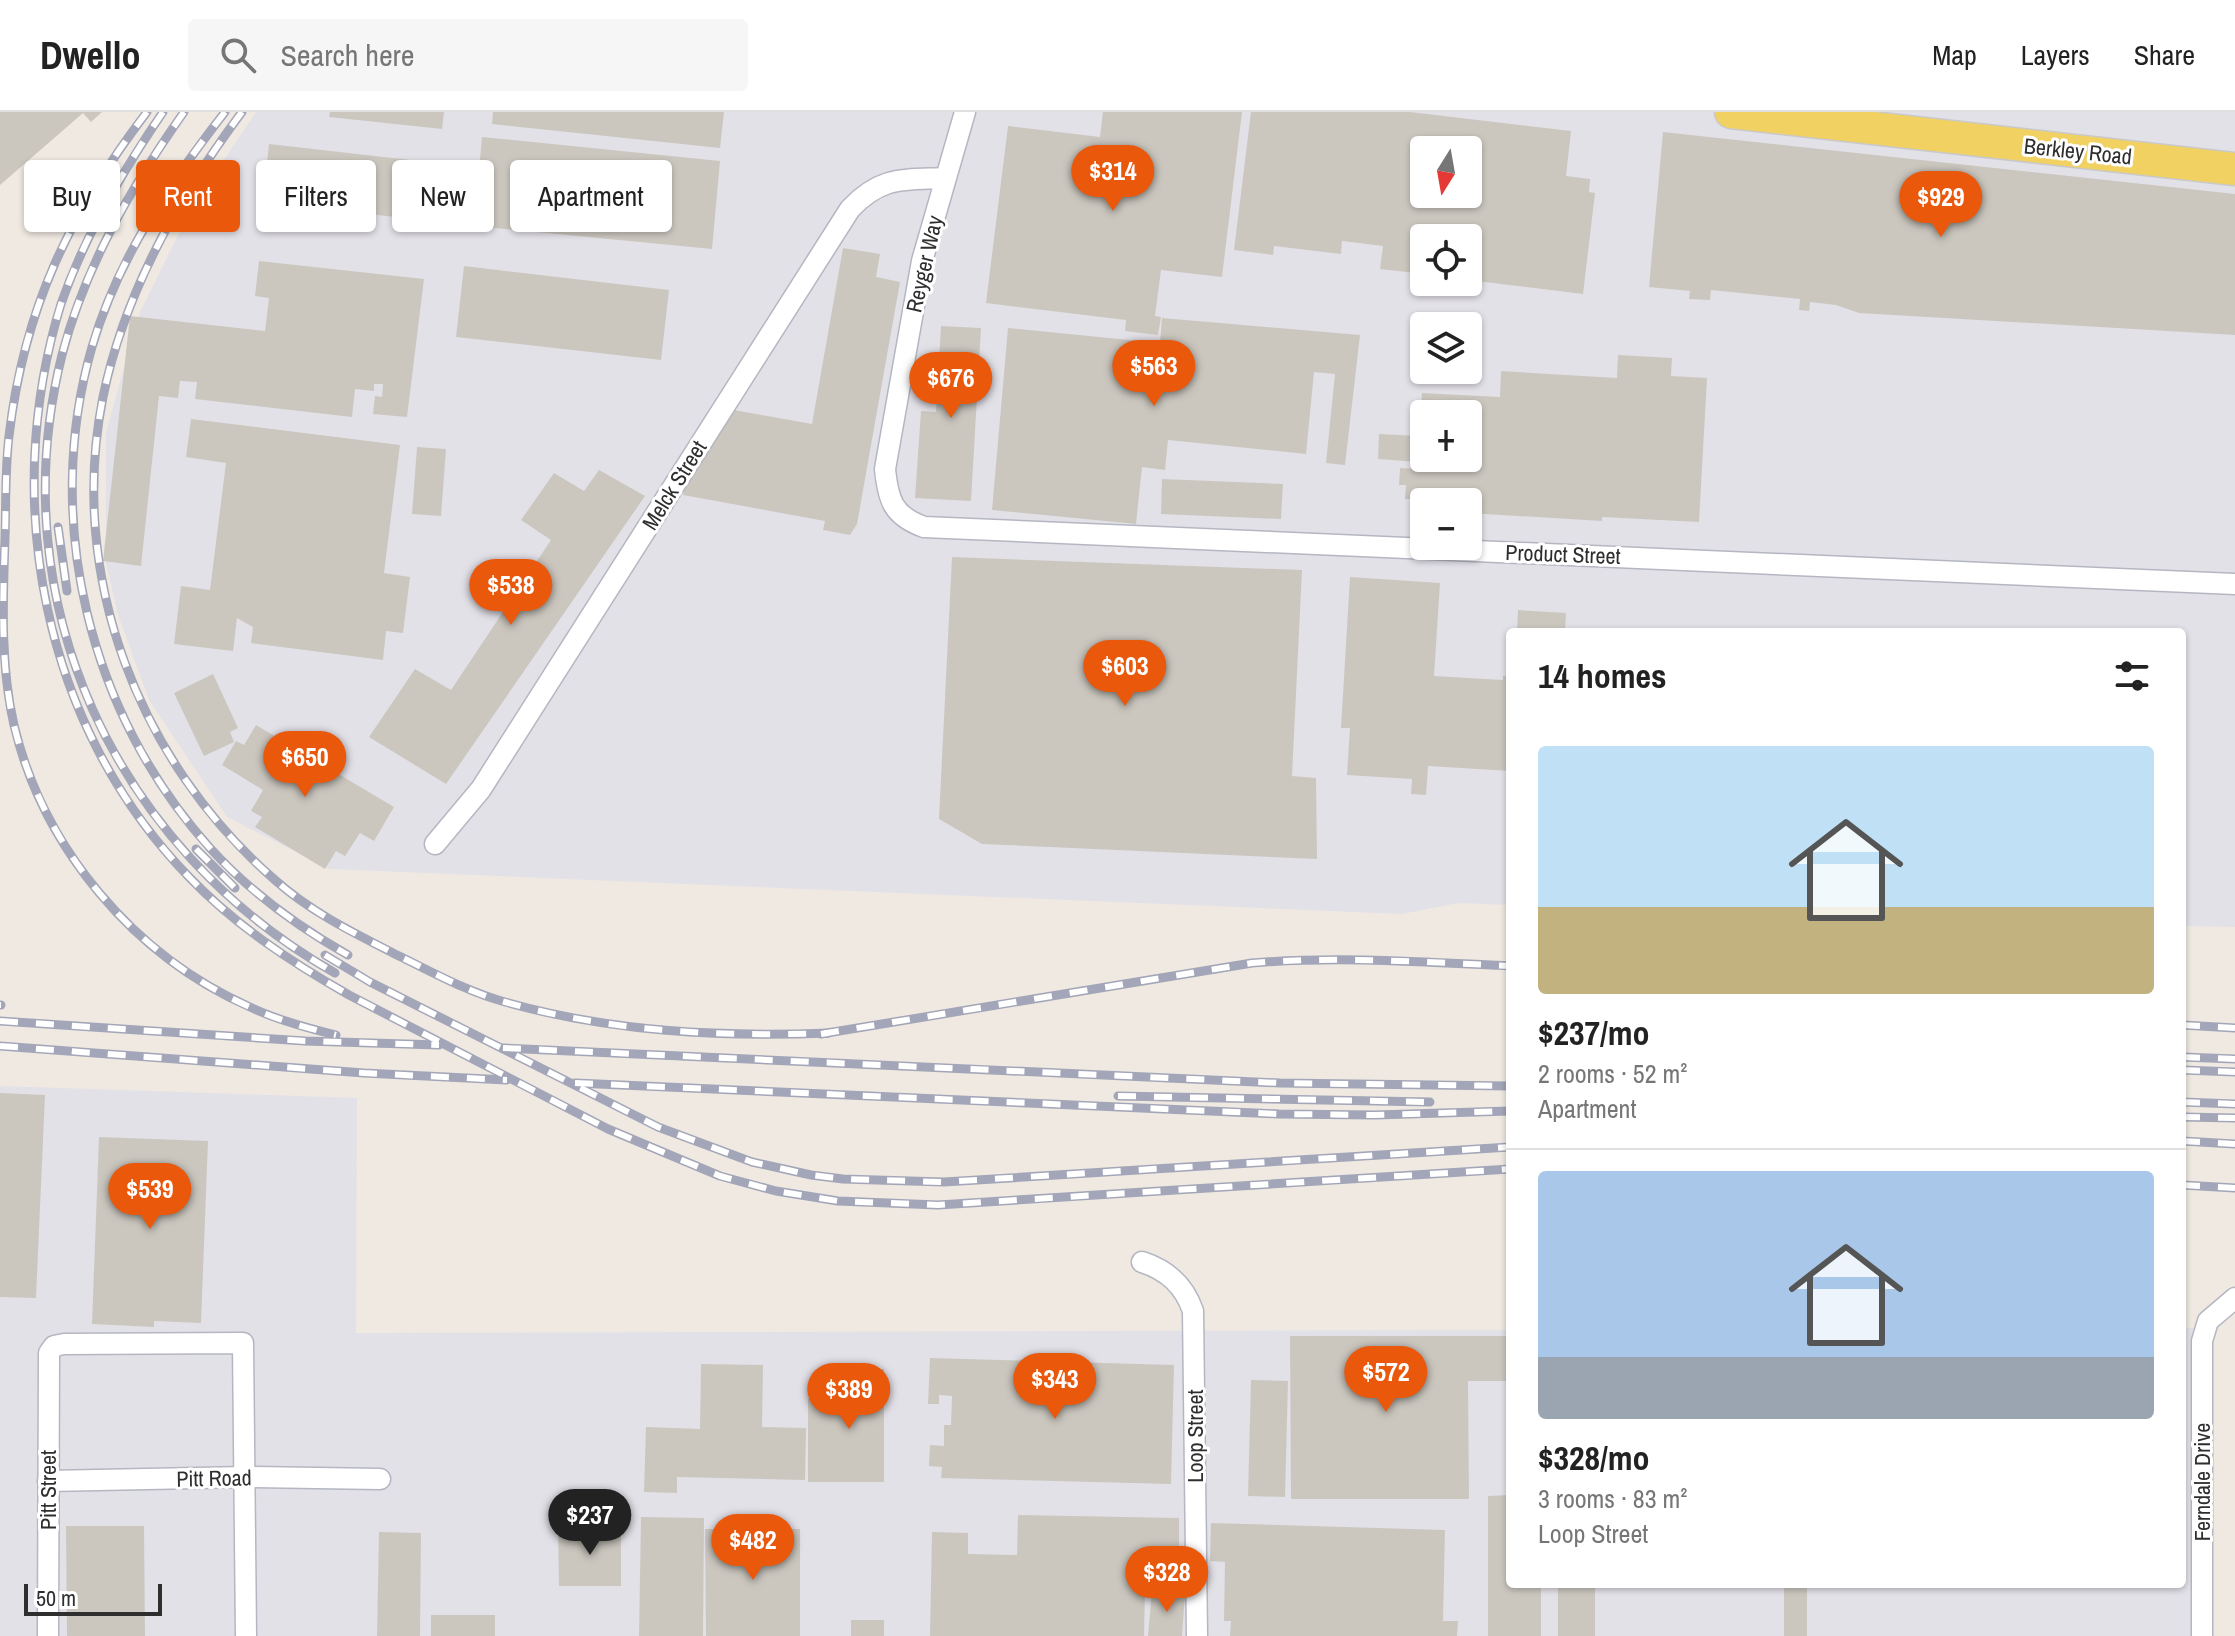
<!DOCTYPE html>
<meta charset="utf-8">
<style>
body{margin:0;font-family:"Archivo Narrow",sans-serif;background:#f6f6f6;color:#222;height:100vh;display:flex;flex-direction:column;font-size:30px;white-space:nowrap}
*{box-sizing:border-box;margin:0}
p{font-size:26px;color:#767676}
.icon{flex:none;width:44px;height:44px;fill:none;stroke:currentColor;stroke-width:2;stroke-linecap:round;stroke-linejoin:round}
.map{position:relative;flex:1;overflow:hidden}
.details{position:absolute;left:1506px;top:516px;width:680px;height:960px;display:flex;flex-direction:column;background:#fff;border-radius:8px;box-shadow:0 2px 6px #0004}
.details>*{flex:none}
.banner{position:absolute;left:24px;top:48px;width:760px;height:72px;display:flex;gap:16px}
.needle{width:52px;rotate:191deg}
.tools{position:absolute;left:1410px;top:24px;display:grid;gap:16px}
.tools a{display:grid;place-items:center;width:72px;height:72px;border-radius:8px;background:#fff;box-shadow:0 2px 6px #0004;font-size:40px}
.scale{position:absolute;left:24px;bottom:20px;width:138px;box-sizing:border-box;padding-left:8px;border:4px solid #2e2e2e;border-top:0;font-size:22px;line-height:28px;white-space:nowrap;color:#2e2e2e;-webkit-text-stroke:6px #fff;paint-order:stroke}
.price{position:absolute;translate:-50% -68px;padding:0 18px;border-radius:28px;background:#ea580c;color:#fff;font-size:26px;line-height:52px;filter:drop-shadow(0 2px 4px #0008)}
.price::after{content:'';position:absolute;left:50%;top:48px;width:24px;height:18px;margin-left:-12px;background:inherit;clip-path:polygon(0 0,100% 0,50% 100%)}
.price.active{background:#222;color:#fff}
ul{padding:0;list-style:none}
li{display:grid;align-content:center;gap:16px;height:424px;padding:0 32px}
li+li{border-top:2px solid #e0e0e0}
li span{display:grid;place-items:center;height:248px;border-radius:8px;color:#555}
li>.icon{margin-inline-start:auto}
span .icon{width:144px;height:144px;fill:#fffc;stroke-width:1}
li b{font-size:34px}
h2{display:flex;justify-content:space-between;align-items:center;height:96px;padding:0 32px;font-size:34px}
.chip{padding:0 28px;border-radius:8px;background:#fff;box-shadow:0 2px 6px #0004;font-size:28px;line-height:72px}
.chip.active{background:#ea580c;color:#fff}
header{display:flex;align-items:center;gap:48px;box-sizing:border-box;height:112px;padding:0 40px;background:#fff;border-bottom:2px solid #e0e0e0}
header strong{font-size:38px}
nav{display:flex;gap:44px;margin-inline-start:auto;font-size:28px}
.search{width:560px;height:72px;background:#f6f6f6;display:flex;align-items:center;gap:20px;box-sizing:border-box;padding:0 28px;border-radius:8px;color:#767676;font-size:30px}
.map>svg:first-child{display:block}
.industrial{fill:#e3e1e8;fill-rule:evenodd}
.building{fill:#cbc7bf;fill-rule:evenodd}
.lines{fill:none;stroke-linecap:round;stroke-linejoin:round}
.minor-casing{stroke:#b4b7c1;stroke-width:23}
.primary-casing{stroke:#c9c9c9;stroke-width:35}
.minor{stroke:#fff;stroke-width:20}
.primary{stroke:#f2d163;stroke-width:32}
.rail-casing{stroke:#a3a6b8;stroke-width:9}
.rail{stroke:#fff;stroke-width:6;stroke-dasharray:18;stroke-linecap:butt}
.labels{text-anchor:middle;stroke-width:6;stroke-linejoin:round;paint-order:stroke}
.street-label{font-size:22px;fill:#2e2e2e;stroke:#fff}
</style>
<header>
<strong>Dwello</strong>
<div class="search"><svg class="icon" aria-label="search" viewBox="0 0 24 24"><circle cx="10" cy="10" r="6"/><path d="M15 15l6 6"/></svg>Search here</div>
<nav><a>Map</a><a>Layers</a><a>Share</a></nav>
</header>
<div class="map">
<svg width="2235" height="1524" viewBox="0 0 2235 1524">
<rect width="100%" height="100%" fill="#efe9e1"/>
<!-- industrial -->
<g class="industrial">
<path d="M256 0H2235V815L2182 814V520H1510V793L1458 791 1402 802 330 757 227 705 149 588 118 503 106 450V320L140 200 191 97ZM1424 38H1468V82H1424ZM1424 126H1468V170H1424ZM1424 214H1468V258H1424ZM1424 302H1468V346H1424ZM1424 390H1468V434H1424Z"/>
<polygon points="0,974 357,986 356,1221 1510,1218 1510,1472 2182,1472 2182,1216 2205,1216 2202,1524 0,1524"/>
</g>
<!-- building -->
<g class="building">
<polygon points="0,0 102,0 91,10 83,1 0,73"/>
<polygon points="330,0 444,0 442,17 329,5"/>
<polygon points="493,0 724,0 720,36 492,12"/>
<polygon points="1103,0 1242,0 1222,165 1161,158 1155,204 1161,205 1158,223 1125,219 1126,208 986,191 1008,14 1100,25"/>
<path d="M1251 0H1410L1571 19 1566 64 1590 67 1589 80 1595 81 1583 182 1468 168V126H1424V162L1380 157 1383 134 1342 129 1341 142 1274 134 1273 143 1234 138ZM1424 38H1468V82H1424Z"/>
<polygon points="1663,20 2235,82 2235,223 1859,201 1836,193 1810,190 1809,199 1799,198 1800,187 1711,178 1710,188 1689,187 1690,179 1649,175"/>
<polygon points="482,25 720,49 712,137 474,114"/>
<polygon points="269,32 437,51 431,109 263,90"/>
<polygon points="843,136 880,142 876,165 900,170 857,412 850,423 823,418 825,409 683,383 684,377 734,298 812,312"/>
<polygon points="259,149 424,167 407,305 373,302 375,284 382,285 383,272 374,272 374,279 355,277 352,305 195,287 197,270 180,269 178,286 159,284 141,454 103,449 130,204 265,219 269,186 255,184"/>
<polygon points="464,154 669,178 661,248 456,225"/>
<polygon points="1162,206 1360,223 1345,353 1326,351 1335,262 1314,260 1306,342 1168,328 1165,358 1142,355 1136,412 992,398 1008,216 1160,231"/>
<polygon points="941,214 981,216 971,389 915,386 921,299 936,300"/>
<path d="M1618 243 1672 246 1671 264 1707 266 1699 410 1602 405V409L1468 401V390H1424V399L1413 398V387H1405L1406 373H1399L1400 356 1418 357V350L1378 347 1379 322 1419 324 1422 281 1500 285 1501 259 1617 266ZM1424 302H1468V346H1424Z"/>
<polygon points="191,307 400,333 384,461 410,465 403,521 386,519 383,548 251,531 253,515 237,506 233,539 174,532 181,474 210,478 226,351 186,345"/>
<polygon points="417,335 446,337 441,404 412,402"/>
<polygon points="599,358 645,384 446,672 369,625 415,557 451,578 551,428 521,408 554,361 584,379"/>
<polygon points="1162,367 1283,372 1281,407 1161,402"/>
<polygon points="952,445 1302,458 1292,664 1316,666 1317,747 982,732 939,707"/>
<polygon points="1350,465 1440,471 1434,564 1503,568 1503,564 1510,564 1510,659 1428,654 1426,683 1411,682 1412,667 1347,663 1350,616 1341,616"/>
<polygon points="1518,498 1566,501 1565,520 1517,520"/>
<polygon points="213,562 238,616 230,620 234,630 204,644 174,581"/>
<polygon points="256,613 394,695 374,729 360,721 345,744 336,739 325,757 255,715 262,705 251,699 263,678 222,653 236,629 244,633"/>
<polygon points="0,981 45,983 36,1186 0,1185"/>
<polygon points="99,1025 208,1029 201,1211 154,1209 154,1215 92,1212"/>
<polygon points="1290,1224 1510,1224 1510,1269 1468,1269 1469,1387 1291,1387"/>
<polygon points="930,1246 1174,1253 1171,1372 941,1366 942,1355 929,1354 930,1333 944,1334 944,1313 951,1313 952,1284 939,1283 939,1292 928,1292"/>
<polygon points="701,1252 763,1253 762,1315 806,1316 805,1368 677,1365 677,1381 644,1380 646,1315 700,1317"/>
<polygon points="858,1256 884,1257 884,1370 808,1370 808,1287 833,1287 833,1266 858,1266"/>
<polygon points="1251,1268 1288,1269 1285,1385 1248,1384"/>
<polygon points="1510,1383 1510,1472 1541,1472 1541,1524 1488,1524 1488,1384"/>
<polygon points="1018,1403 1179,1406 1179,1446 1169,1446 1169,1477 1145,1477 1144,1524 930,1524 932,1420 968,1421 968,1442 1017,1443"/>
<polygon points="641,1405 704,1406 703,1524 639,1524"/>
<polygon points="1211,1411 1445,1418 1443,1509 1458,1509 1457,1524 1230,1524 1231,1509 1224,1509 1225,1450 1210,1449"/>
<polygon points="66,1414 144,1414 145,1524 67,1524"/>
<polygon points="621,1415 621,1474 559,1474 558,1416"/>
<polygon points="705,1417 800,1417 800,1524 706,1524"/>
<polygon points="379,1420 421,1421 420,1524 377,1524"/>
<rect x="1558" y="1472" width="37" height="52"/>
<rect x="1784" y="1472" width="23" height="52"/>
<polygon points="1152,1479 1185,1482 1182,1524 1148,1524"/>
<rect x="431" y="1503" width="64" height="21"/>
<rect x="851" y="1508" width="33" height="16"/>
</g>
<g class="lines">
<defs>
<g id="minor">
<path d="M965 0 922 149 885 357C888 388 893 404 924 415L2235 472"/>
<path d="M435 732 481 677 850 97C881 64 902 68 945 66"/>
<path d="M1142 1150C1167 1158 1184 1173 1193 1199L1197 1524"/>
<polyline points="48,1369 246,1365 380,1367"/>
<polyline points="48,1524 49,1241 54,1234 64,1232 243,1231 246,1524"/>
<polyline points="2202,1524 2202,1229 2208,1209 2235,1186"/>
</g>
<polyline id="primary" points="1731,0 2235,57"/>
</defs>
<!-- minor casing -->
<use href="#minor" class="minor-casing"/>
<!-- primary casing -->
<use href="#primary" class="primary-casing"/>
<!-- minor -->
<use href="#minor" class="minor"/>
<!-- primary -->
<use href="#primary" class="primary"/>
<defs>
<g id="rail">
<path d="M147 0C70 101 24 196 9 324 5 357 6 392 5 426 3 488 0 552 14 613 43 736 134 844 250 895 277 908 307 916 336 923"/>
<path d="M163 0C122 60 85 123 61 192 0 390 43 615 189 765 235 813 291 850 349 883L608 1017 720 1064 776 1079 838 1089 938 1093 1510 1057"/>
<path d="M184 0C132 74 85 154 62 243 0 490 115 736 335 861"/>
<path d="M225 0C169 72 118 146 92 235 42 408 89 602 210 736 249 779 297 814 348 843"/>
<path d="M242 0C179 84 124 182 103 285 67 465 139 650 275 768 312 801 356 822 399 844 434 861 468 880 505 890 611 920 720 925 829 921"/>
<polyline points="58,415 67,479"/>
<polyline points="196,737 235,776"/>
<polyline points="325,843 370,870 658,1015 752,1050 811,1063 843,1067 944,1070 1510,1035"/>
<polyline points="0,893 1,893"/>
<polyline points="0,909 305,929 439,933"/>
<polyline points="2182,913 2235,916"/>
<path d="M821 922 1252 851C1338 844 1424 850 1510 854"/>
<polyline points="0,934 364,961 507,968"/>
<polyline points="503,936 1280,971 1510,974"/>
<polyline points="2182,945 2235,947"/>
<polyline points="2182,958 2235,960"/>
<polyline points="575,971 1279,1002 1375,1003 1510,999"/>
<polyline points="1118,984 1430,990"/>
<polyline points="2182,990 2235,992"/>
<polyline points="2182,1005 2235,1006"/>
<polyline points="2182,1029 2235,1032"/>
<polyline points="2182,1073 2235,1076"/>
</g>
</defs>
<!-- rail casing -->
<use href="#rail" class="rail-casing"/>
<!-- rail -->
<use href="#rail" class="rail"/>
</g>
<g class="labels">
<!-- street labels -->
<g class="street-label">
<text transform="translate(2078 39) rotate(6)" y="8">Berkley Road</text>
<text transform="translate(924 152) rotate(-77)" y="8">Reyger Way</text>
<text transform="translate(674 373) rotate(-58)" y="8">Melck Street</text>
<text transform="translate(1563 442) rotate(2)" y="8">Product Street</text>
<text transform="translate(1195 1324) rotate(-90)" y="8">Loop Street</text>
<text transform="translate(214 1366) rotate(-1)" y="8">Pitt Road</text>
<text transform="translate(2202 1370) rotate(-90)" y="8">Ferndale Drive</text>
<text transform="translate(48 1378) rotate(-90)" y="8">Pitt Street</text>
</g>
</g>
</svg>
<div class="tools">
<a><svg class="needle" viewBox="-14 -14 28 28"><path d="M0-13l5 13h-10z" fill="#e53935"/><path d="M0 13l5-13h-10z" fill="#767676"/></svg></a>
<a><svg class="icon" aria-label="locate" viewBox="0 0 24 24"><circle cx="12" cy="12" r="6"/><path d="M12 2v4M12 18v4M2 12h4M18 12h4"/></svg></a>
<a><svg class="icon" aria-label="layers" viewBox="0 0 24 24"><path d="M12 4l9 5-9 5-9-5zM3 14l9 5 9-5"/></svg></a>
<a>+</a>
<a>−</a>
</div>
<div class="scale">50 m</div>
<b class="price" style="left:1113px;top:101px">$314</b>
<b class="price" style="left:1941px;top:127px">$929</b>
<b class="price" style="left:1154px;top:296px">$563</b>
<b class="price" style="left:951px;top:308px">$676</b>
<b class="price" style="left:511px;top:515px">$538</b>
<b class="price" style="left:1125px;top:596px">$603</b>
<b class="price" style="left:305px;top:687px">$650</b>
<b class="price" style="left:150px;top:1119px">$539</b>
<b class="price" style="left:1386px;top:1302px">$572</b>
<b class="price" style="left:1055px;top:1309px">$343</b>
<b class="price" style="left:849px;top:1319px">$389</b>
<b class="price active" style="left:590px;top:1445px">$237</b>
<b class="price" style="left:753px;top:1470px">$482</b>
<b class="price" style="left:1167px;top:1502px">$328</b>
<div class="banner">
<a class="chip">Buy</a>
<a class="chip active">Rent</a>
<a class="chip">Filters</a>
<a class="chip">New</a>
<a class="chip">Apartment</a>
</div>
<section class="details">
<h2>14 homes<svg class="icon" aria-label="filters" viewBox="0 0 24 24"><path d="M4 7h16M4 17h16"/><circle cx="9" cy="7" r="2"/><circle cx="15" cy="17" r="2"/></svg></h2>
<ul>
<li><span style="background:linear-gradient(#bfe0f5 65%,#c2b280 0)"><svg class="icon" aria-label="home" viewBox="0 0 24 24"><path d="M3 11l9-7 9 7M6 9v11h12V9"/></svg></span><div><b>$237/mo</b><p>2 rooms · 52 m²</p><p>Apartment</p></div></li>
<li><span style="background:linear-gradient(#a9c7e8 75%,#9aa5b1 0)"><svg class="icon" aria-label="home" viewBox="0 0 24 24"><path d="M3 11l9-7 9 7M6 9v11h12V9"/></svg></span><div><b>$328/mo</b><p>3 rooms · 83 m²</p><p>Loop Street</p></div></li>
</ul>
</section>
</div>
